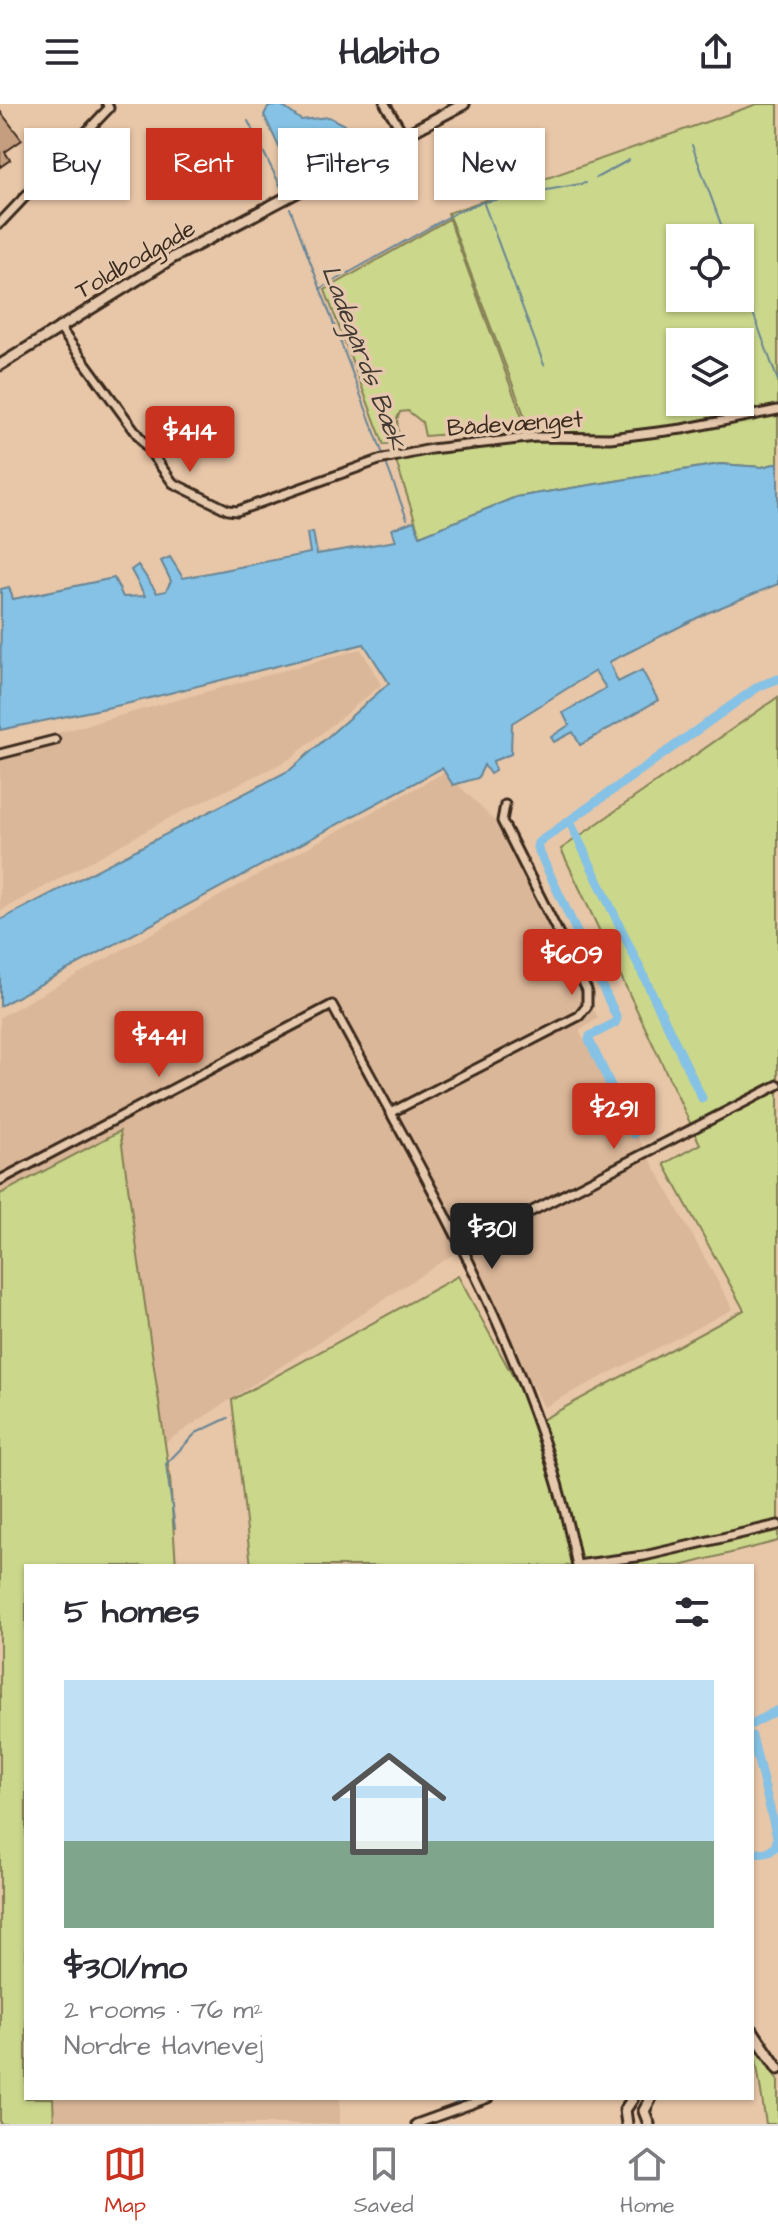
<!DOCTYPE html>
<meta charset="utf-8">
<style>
body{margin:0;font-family:"Architects Daughter",sans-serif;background:#f2f2f3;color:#2b2b33;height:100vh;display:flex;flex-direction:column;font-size:30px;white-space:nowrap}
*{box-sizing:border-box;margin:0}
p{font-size:26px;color:#7c7c81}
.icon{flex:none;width:44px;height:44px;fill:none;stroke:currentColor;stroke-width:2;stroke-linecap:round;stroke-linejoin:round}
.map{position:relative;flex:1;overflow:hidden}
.details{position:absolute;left:24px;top:1460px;width:730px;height:536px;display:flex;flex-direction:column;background:#fff;border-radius:0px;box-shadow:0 2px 6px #0004}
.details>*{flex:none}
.guide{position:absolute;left:24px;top:24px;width:730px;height:72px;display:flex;gap:16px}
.controls{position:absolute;left:666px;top:120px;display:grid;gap:16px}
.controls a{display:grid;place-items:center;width:88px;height:88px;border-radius:0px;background:#fff;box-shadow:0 2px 6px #0004;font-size:40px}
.price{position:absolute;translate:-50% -68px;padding:0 18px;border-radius:8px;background:#c8321e;color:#fff;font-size:26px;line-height:52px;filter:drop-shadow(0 2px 4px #0008)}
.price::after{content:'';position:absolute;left:50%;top:48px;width:24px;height:18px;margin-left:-12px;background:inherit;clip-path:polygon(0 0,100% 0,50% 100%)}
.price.on{background:#222;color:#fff}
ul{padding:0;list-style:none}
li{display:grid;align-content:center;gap:16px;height:424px;padding:0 40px}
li+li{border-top:2px solid #e1e1e2}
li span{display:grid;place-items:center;height:248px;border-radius:0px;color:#555}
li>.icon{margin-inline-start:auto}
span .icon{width:144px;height:144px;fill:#fffc;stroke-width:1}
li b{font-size:34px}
h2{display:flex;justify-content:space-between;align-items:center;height:96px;padding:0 40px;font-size:34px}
.tag{padding:0 28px;border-radius:0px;background:#fff;box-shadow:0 2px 6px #0004;font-size:28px;line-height:72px}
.tag.on{background:#c8321e;color:#fff}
header{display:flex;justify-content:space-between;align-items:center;height:104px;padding:0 40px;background:#fff;font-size:36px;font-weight:700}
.dock{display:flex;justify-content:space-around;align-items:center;height:112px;border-top:2px solid #e1e1e2;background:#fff;font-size:22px;color:#7c7c81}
.dock a{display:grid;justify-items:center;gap:4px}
.dock .on{color:#c8321e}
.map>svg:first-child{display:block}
.built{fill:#dbb799}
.green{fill:#cbd78b;stroke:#838054;stroke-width:2;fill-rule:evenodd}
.water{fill:#85c2e5;stroke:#678595;stroke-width:2}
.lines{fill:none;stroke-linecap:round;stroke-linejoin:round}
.stream{stroke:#678595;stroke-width:2}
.canal{stroke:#85c2e5;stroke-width:9}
.building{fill:#c59e80;stroke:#3b2a1e;stroke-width:2}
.minor-casing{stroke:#3b2a1e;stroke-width:13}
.tertiary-casing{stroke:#3b2a1e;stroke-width:15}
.minor{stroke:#e6c9ad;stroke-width:7}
.tertiary{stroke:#e6c9ad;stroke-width:9}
.labels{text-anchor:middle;stroke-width:7;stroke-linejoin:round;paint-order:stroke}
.street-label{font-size:24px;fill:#3b2a1e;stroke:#e6c9ad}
.water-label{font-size:26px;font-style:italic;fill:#423932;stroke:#e6c9ad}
</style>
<header><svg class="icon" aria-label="menu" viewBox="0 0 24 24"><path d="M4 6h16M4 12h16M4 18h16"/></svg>Habito<svg class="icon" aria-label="share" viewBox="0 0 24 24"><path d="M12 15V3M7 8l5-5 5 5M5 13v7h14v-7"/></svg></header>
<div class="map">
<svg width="778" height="2020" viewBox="0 0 778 2020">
<rect width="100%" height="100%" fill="#e8c6a8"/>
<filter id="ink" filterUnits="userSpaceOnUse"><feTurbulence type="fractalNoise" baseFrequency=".0125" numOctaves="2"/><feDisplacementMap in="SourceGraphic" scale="16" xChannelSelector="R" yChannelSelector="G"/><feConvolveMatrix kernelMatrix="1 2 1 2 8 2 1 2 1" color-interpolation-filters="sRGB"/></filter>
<g filter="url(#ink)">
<!-- built -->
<g class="built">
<polygon points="361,545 381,581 290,655 173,712 0,807 0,645"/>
<polygon points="445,668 501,723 598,914 579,927 733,1205 544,1303 458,1147 164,1339 120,1028 0,1090 0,913"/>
<polygon points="53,1994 340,1994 340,2020 54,2020"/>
</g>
<!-- green -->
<g class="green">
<path d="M757 0H778V359L762 363 720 360 516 393 420 432 396 357 529 324 448 109ZM680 134H740V194H680ZM680 238H740V298H680Z"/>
<polygon points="449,115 526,324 425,332 422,318 408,307 400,308 397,315 399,336 384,341 325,186"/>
<polygon points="778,593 778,1437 680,1462 251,1462 232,1296 458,1172 538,1318 744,1206 664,1060 700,1040 561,745"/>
<polygon points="120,1027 170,1374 176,1462 26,1462 26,1994 53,1994 54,2020 0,2020 0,1090"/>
<polygon points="755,1949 761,1949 778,1977 778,2020 766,2020"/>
</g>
<!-- water -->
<g class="water">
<polygon points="281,1 301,16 329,13 350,24 353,33 302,62 288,62 264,11 268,3"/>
<polygon points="778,359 778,480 707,509 609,558 618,578 642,566 658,596 580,641 573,628 554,638 551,633 569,621 563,609 606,584 595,567 512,619 511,650 493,657 495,667 490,670 484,661 478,674 453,681 442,664 0,902 0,816 290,666 389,579 364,540 130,599 0,626 1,485 9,483 13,495 114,474 123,493 145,492 131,466 138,461 157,489 166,487 171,477 161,457 170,453 183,474 310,449 307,429 313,428 317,450 396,437 392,425 414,417 420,432 516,393 720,360 762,363"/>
</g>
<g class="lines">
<!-- stream -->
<g class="stream">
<polyline points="248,17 281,83"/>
<polyline points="692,41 726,134"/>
<polyline points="596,74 629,56"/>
<polyline points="530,89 586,79"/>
<polyline points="484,100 544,261"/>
<polyline points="290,104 384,353"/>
<polyline points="740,173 778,277"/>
<polyline points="320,185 457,108 479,99 516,92"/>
<polyline points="386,359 407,415"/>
<polyline points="175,1424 166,1360 196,1329 228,1314"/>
</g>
<!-- canal -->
<g class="canal">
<polyline points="570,718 702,994"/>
<polyline points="634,1030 589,936 590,932 615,919 617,914 537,743 538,739 759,582 778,575"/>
<polyline points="752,1620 778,1606"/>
<polyline points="752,1632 777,1733 776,1742 769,1748 752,1750"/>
<polyline points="458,1994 458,1996"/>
</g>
</g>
<!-- building -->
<polygon class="building" points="0,7 22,36 5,48 10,56 0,63"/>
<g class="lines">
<defs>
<g id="minor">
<polyline points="385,0 404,31"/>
<polyline points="0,119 109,4 107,0"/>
<polyline points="59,223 173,379 228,406 237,407 379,356 431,345 536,333 610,334 682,325 778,306"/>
<polyline points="0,650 55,636"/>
<polyline points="390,1009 579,912 587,902 587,886 502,717 505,701"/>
<path d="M0 1076 332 901C429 1081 538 1259 577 1462"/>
<polyline points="464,1142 778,981"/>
<polyline points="577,1461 644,1452 778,1421"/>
<polyline points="416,2020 488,1994"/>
</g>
<g id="tertiary">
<polyline points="0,261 174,153 464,0"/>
<polyline points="752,1926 778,1965"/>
<polyline points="627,2020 625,2006 633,1994"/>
<polyline points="649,2020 644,2007 651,1994"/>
</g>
</defs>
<!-- minor casing -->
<use href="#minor" class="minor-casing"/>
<!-- tertiary casing -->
<use href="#tertiary" class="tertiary-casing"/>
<!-- minor -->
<use href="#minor" class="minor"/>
<!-- tertiary -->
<use href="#tertiary" class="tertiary"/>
</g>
</g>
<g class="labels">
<!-- street labels -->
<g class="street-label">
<text transform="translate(135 155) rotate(-30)" y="8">Toldbodgade</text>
<text transform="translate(515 319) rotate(-4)" y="8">Bådevænget</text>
</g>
<!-- water labels -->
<g class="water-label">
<text transform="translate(365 253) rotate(69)" y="9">Ladegårds Bæk</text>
</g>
</g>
</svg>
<div class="controls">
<a><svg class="icon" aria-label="locate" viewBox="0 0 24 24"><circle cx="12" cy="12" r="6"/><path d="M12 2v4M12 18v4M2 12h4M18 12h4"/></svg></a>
<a><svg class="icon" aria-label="layers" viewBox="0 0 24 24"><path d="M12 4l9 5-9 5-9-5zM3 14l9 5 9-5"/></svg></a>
</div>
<b class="price" style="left:190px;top:370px">$414</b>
<b class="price" style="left:572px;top:893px">$609</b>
<b class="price" style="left:159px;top:975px">$441</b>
<b class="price" style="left:614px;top:1047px">$291</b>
<b class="price on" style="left:492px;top:1167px">$301</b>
<div class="guide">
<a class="tag">Buy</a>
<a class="tag on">Rent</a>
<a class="tag">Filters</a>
<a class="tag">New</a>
</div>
<section class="details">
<h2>5 homes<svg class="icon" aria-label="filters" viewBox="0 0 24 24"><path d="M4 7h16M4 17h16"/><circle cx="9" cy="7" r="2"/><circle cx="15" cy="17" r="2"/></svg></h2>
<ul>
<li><span style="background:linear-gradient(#bfe0f5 65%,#7fa58c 0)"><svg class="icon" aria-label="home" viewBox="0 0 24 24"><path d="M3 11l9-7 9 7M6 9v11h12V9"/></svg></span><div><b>$301/mo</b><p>2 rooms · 76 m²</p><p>Nordre Havnevej</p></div></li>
</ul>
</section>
</div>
<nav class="dock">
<a class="on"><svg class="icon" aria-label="map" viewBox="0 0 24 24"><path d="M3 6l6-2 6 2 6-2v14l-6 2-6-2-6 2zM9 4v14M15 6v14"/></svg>Map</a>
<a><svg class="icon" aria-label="saved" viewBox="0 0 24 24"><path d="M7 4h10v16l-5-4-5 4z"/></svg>Saved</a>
<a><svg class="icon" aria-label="home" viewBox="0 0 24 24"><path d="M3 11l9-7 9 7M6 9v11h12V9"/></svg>Home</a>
</nav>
